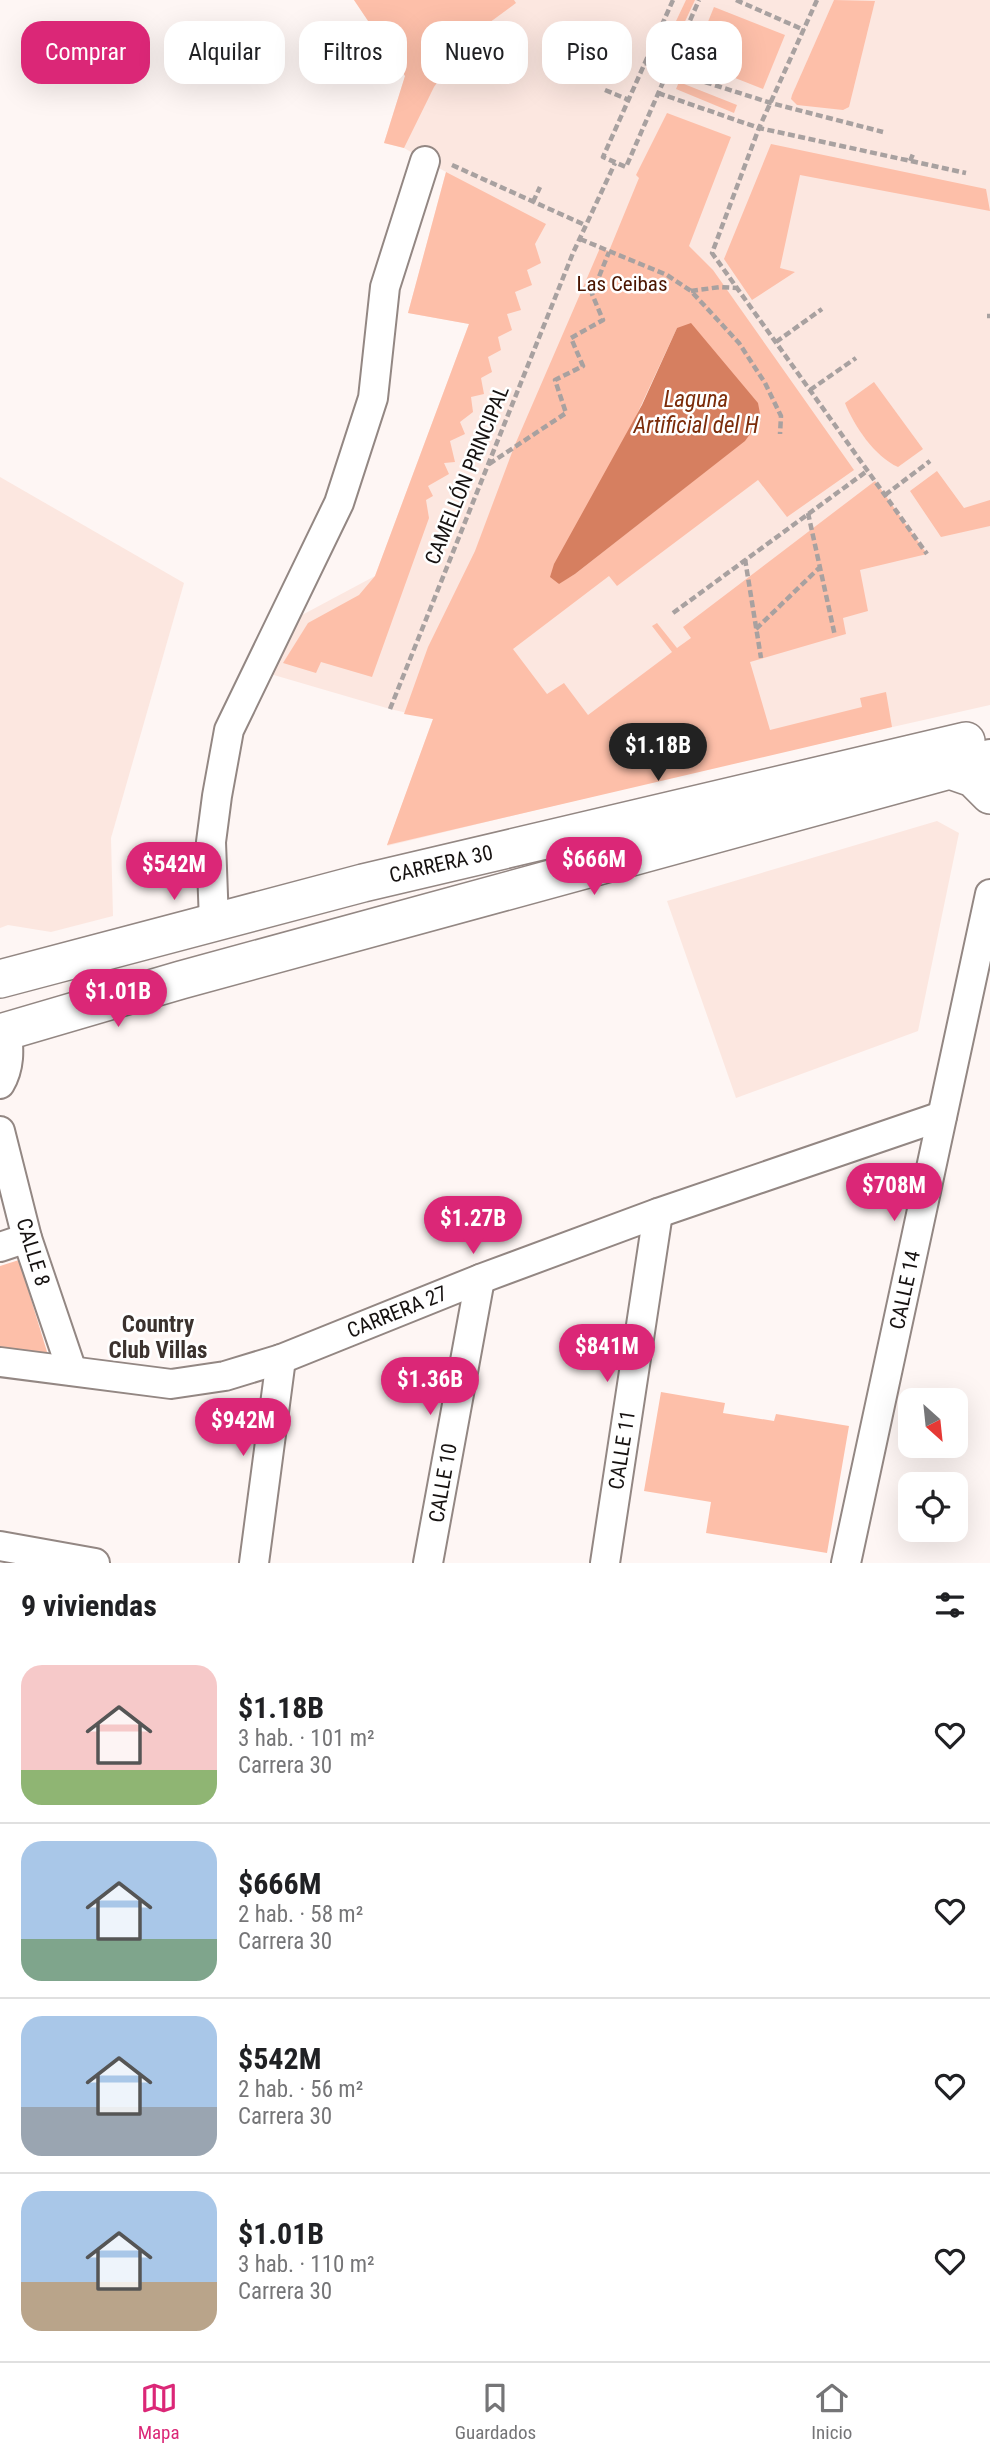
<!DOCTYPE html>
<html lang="es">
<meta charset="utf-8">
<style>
body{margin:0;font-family:"Roboto Condensed",sans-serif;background:#f6f6f6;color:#202124;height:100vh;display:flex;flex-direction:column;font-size:26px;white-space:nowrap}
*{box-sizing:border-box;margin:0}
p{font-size:23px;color:#757577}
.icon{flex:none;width:38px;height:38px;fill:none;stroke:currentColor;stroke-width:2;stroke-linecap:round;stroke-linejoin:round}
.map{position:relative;height:1563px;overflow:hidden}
.side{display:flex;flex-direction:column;background:#fff;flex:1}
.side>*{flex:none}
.guide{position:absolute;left:21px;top:21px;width:948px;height:63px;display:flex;gap:14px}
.needle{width:46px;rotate:153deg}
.controls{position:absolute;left:898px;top:1388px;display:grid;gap:14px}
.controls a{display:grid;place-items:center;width:70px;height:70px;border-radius:14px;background:#fff;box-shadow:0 7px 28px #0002;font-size:35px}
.price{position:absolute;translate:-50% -60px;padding:0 16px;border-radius:24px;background:#db2777;color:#fff;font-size:23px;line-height:46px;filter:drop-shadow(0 2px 4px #0008)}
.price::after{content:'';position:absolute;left:50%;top:42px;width:21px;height:16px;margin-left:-10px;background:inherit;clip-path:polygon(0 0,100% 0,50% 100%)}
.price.on{background:#222;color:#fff}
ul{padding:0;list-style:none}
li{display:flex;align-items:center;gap:21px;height:175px;padding:0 21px}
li+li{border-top:2px solid #e0e0e0}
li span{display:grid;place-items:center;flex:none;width:196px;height:140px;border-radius:21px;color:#555}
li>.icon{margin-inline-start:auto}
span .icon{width:84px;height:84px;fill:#fffc;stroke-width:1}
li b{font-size:30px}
h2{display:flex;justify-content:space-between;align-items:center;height:84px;padding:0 21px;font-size:30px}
.pill{padding:0 24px;border-radius:21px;background:#fff;box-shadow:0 7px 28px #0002;font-size:24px;line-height:63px}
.pill.on{background:#db2777;color:#fff}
.menu{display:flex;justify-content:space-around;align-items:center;height:98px;border-top:2px solid #e0e0e0;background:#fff;font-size:19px;color:#757577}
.menu a{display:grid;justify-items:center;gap:4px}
.menu .on{color:#db2777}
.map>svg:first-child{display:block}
.built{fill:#fce7e0}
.green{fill:#fdbfa9;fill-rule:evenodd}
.water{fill:#d67f60}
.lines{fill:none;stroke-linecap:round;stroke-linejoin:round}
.minor-casing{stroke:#938783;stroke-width:32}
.major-casing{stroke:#938783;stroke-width:40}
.highway-casing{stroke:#938783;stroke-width:42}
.path{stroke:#a8a1a0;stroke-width:4.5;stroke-dasharray:7 3.5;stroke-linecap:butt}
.minor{stroke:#fff;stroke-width:28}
.major{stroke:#fff;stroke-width:37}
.highway{stroke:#fff;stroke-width:38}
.labels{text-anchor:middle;stroke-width:5;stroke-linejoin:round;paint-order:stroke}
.park-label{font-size:21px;fill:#4b1500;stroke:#fff}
.street-label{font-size:21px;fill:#161211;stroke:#fff}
.water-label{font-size:23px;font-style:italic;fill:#7b2c0a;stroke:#fff}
.neighbourhood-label{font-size:23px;font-weight:bold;fill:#3b322e;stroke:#fff}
</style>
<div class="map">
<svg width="990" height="1563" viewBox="0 0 990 1563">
<rect width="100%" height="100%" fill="#fef6f4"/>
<!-- built -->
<g class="built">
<polygon points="354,0 990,0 990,705 698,771 387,846 433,719 390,709 267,673 302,615 375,576 469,324 408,313 446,172 404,148 384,143 405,76"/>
<polygon points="0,477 184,583 111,838 113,916 51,932 8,925 0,928"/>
<polygon points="937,821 959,833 918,1031 736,1098 667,901"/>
</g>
<!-- green -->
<g class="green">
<polygon points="354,0 514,0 516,3 467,39 434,87 404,148 384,143 405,76"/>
<polygon points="686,0 695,0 667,60 659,57"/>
<polygon points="834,0 875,1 849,107 843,110 797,105 791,99 792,95"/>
<polygon points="714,7 785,35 763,89 692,61"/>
<polygon points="679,82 737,105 734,113 676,89"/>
<path d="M667 113 731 137 689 246 713 270 854 470 787 517 758 480 617 586 609 576 513 649 547 694 564 683 588 715 672 652 652 626 657 623 677 648 691 638 683 627 875 481 927 554 860 570 868 611 843 618 846 634 750 662 770 730 862 707 860 698 886 692 892 727 387 845 433 719 404 714 428 647 475 551 514 447 600 248 609 251 639 178 636 175ZM677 328 744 441 575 574 558 584Z"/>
<polygon points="771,144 986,189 990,211 800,175 780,268 795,272 752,300 724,259"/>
<polygon points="446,172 546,224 535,244 541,263 527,270 532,285 515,292 521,310 507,314 512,330 498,337 501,350 488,357 492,372 481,378 484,394 471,397 473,412 460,422 465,434 450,441 455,462 444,463 449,474 428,486 433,496 426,500 429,518 372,677 321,662 316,673 283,663 308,623 359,595 375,576 469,324 408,313"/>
<path d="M874 382 923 449 898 467C875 457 854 426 845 403Z"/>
<polygon points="937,471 964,508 990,500 990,526 941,537 910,491"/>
<polygon points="19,1260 48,1355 0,1347 0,1266"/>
<polygon points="661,1392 725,1403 723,1413 774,1421 776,1414 849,1426 827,1553 706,1533 711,1502 644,1491"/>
</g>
<!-- water -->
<polygon class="water" points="691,323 758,403 761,419 745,441 575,574 559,584 550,577 554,564 642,405 677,328"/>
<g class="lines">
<defs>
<g id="minor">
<polyline points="214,922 211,842 217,796 229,730 339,503 373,398 385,287 425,161"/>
<path d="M0 1084C10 1067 9 1050 7 1032"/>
<polyline points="0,1131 27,1238 72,1371"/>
<polyline points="0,1247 27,1238"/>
<polyline points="0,1362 171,1384 225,1376 281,1359 480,1279 658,1213 942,1116"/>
<polyline points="0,1546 95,1563"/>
<polyline points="254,1563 281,1359"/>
<polyline points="428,1563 480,1279"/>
<polyline points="605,1563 658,1213"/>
<polyline points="846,1563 990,894"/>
</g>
<g id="major">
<polyline points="0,979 363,883 966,741"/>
<polyline points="0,1033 181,980 950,770 973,778 990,795"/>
</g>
<polyline id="highway" points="950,770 990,759"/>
</defs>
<!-- minor casing -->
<use href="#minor" class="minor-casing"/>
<!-- major casing -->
<use href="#major" class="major-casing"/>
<!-- highway casing -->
<use href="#highway" class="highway-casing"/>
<!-- path -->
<g class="path">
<polyline points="673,0 603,157 626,167 699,0"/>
<polyline points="736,0 804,30"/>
<polyline points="817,0 759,128 712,253 927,554"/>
<polyline points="645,63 771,103 883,132"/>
<polyline points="605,90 629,100"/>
<polyline points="658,93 759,128 966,173"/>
<polyline points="910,161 913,154"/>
<polyline points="452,165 585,225"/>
<polyline points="533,202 540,187"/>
<polyline points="580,239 667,275 691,291 739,343 765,383 781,416 780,434"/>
<polyline points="691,291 720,287 737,288"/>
<polyline points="987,316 990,316"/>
<polyline points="776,342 822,309"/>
<polyline points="810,390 856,358"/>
<polyline points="489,464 566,413 555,380 583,366 571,338 603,320 592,294 609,252"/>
<polyline points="885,495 930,461"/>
<polyline points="808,513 835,636"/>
<polyline points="745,559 761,658"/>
<polyline points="673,613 867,471"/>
<polyline points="756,629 819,568"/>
<polyline points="390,709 573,253 615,163"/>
</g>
<!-- minor -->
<use href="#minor" class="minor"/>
<!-- major -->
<use href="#major" class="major"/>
<!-- highway -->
<use href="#highway" class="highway"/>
</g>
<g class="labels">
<!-- park labels -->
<g class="park-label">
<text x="622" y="291">Las Ceibas</text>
</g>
<!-- street labels -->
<g class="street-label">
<text transform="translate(467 475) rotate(-68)" y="7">CAMELLÓN PRINCIPAL</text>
<text transform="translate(441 864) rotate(-13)" y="7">CARRERA 30</text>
<text transform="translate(33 1252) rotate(73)" y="7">CALLE 8</text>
<text transform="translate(905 1290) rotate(-78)" y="7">CALLE 14</text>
<text transform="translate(397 1312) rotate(-22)" y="7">CARRERA 27</text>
<text transform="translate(622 1450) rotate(-81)" y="7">CALLE 11</text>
<text transform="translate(443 1483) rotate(-80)" y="7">CALLE 10</text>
</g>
<!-- water labels -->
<g class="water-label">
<text x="696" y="407">Laguna<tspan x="696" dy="26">Artificial del H</tspan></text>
</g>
<!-- neighbourhood labels -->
<g class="neighbourhood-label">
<text x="158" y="1332">Country<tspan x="158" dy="26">Club Villas</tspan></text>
</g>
</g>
</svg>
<div class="controls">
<a><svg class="needle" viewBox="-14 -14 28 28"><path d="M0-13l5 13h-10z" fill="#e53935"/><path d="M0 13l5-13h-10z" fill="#757577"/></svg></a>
<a><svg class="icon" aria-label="locate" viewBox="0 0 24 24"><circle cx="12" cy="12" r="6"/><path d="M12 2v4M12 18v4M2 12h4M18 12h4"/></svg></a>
</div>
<b class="price on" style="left:658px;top:783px">$1.18B</b>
<b class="price" style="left:594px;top:897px">$666M</b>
<b class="price" style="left:174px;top:902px">$542M</b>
<b class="price" style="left:118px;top:1029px">$1.01B</b>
<b class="price" style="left:894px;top:1223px">$708M</b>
<b class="price" style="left:473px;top:1256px">$1.27B</b>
<b class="price" style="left:607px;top:1384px">$841M</b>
<b class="price" style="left:430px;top:1417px">$1.36B</b>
<b class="price" style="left:243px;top:1458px">$942M</b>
<div class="guide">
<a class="pill on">Comprar</a>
<a class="pill">Alquilar</a>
<a class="pill">Filtros</a>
<a class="pill">Nuevo</a>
<a class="pill">Piso</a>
<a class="pill">Casa</a>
</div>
</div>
<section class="side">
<h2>9 viviendas<svg class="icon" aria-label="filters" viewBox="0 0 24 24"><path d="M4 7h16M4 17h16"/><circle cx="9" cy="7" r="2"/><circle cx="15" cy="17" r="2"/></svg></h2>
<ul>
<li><span style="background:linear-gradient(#f6c9c9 75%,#8fb573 0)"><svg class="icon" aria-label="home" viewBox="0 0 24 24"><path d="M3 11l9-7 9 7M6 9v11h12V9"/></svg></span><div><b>$1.18B</b><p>3 hab. · 101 m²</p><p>Carrera 30</p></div><svg class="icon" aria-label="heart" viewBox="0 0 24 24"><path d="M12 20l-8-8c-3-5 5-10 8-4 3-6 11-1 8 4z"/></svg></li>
<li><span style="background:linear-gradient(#a9c7e8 70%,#7fa58c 0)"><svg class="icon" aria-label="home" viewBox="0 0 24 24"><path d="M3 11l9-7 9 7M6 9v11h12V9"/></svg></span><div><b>$666M</b><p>2 hab. · 58 m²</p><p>Carrera 30</p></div><svg class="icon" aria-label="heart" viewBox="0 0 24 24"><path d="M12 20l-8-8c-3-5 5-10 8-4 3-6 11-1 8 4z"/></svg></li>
<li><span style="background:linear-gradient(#a9c7e8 65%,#9aa5b1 0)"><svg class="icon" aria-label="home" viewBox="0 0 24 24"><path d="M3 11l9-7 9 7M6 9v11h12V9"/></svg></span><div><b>$542M</b><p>2 hab. · 56 m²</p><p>Carrera 30</p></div><svg class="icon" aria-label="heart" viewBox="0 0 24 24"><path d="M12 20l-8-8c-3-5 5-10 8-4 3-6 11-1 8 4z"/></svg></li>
<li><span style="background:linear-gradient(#a9c7e8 65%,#b9a48a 0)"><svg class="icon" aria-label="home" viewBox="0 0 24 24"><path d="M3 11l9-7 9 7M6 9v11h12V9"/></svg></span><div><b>$1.01B</b><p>3 hab. · 110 m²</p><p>Carrera 30</p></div><svg class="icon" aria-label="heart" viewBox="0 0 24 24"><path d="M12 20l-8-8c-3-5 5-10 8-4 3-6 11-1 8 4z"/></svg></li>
</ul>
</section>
<nav class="menu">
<a class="on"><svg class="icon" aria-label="map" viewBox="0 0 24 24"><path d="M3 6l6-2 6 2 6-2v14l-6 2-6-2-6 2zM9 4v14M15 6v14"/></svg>Mapa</a>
<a><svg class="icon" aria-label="saved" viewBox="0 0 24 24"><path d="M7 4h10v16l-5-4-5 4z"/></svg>Guardados</a>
<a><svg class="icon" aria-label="home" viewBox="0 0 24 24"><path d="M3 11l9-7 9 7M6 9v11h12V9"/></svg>Inicio</a>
</nav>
